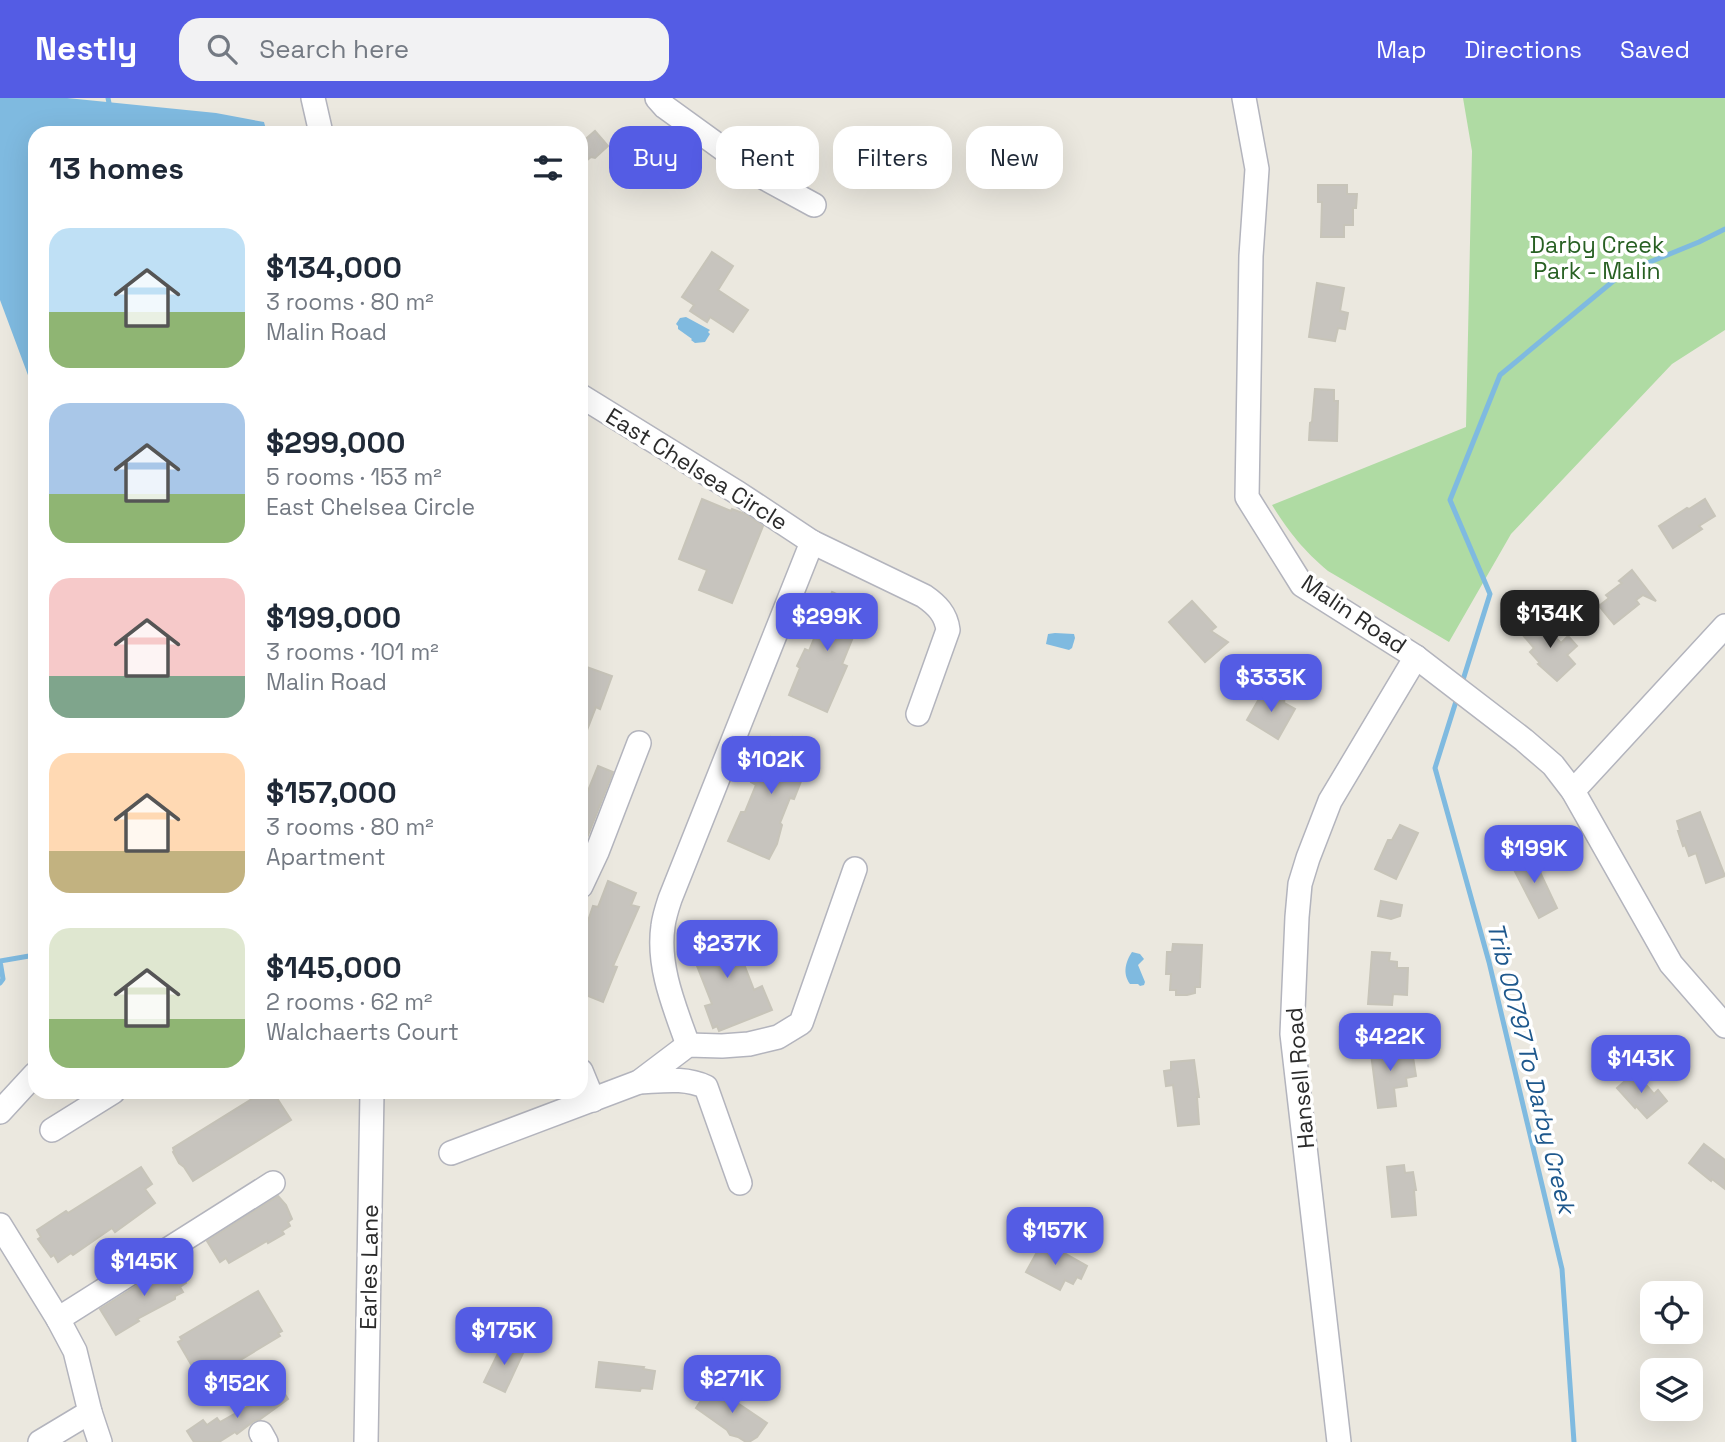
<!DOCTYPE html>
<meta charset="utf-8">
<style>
body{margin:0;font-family:"Space Grotesk",sans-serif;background:#f2f2f3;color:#1f2937;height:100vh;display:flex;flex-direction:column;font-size:26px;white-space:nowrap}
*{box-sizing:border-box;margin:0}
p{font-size:23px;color:#747a83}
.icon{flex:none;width:38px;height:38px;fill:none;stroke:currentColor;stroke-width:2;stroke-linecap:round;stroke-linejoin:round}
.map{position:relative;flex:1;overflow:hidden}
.panel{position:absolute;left:28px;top:28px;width:560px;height:973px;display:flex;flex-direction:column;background:#fff;border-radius:21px;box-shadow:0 7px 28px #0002}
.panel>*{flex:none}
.banner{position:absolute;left:609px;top:28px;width:665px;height:63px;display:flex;gap:14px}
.buttons{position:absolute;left:1640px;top:1183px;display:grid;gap:14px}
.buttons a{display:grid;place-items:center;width:63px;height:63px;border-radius:14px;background:#fff;box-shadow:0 7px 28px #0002;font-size:35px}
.price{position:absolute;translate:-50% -60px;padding:0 16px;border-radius:14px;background:#545ce4;color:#fff;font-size:23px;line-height:46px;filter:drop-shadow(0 2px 4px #0008)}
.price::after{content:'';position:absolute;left:50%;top:42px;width:21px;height:16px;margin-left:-10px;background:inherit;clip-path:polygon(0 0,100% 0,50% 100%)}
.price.current{background:#222;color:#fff}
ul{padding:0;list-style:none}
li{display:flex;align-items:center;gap:21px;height:175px;padding:0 21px}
li span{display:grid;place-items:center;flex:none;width:196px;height:140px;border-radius:21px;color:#555}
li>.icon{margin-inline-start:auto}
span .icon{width:84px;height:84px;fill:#fffc;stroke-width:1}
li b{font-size:30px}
h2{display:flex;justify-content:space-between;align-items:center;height:84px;padding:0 21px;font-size:30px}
.pill{padding:0 24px;border-radius:21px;background:#fff;box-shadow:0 7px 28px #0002;font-size:24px;line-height:63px}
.pill.current{background:#545ce4;color:#fff}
header{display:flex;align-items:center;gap:42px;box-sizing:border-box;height:98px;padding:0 35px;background:#545ce4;color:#fff}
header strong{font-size:33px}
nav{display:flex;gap:38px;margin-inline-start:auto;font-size:24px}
.search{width:490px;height:63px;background:#f2f2f3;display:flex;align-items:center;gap:18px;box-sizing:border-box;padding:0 24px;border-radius:21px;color:#747a83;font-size:26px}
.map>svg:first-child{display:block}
.green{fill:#afdba3}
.water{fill:#7fbae0}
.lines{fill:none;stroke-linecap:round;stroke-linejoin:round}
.stream{stroke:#7fbae0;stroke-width:5}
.building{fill:#c7c4be;stroke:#c7c4b9;stroke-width:2}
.minor-casing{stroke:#b3b4bd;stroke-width:26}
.minor{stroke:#fff;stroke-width:23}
.labels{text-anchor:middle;stroke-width:7;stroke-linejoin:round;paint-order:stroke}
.park-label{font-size:23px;fill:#286023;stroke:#fff}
.street-label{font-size:23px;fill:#2b2b2b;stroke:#fff}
.water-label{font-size:24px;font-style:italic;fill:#1e588d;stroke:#fff}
</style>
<header>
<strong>Nestly</strong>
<div class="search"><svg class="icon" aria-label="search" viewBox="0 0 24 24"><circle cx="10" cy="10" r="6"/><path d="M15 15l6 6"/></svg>Search here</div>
<nav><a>Map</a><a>Directions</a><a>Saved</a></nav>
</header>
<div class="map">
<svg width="1725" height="1344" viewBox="0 0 1725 1344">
<rect width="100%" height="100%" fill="#ebe8df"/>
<!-- green -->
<path class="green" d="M1463 0H1725V232L1672 266 1511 436 1449 544 1328 473C1303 452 1289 434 1272 407L1466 329 1472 53Z"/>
<!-- water -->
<g class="water">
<polygon points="0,0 67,0 216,15 264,24 267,35 35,35 35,296 0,202"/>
<polygon points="686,219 710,232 708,234 710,236 705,244 695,245 691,242 692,241 678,231 678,228 676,226 680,220"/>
<polygon points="1055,535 1074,536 1075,540 1072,550 1069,552 1046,546 1048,536"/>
<path d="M1132 854 1140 856 1144 861 1138 867 1145 884 1144 887 1140 888 1138 886H1130C1122 875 1126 863 1132 854Z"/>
</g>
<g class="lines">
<!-- stream -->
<g class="stream">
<polyline points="108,0 109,5"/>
<polyline points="1462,585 1490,496 1450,402 1500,277 1623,175 1699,144 1725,131"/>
<polyline points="1458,597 1435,670 1489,864 1562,1171 1574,1344"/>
<polyline points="0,885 3,881 0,863 35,857"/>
</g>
</g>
<!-- building -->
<g class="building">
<polygon points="595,33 608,48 595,60 591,59 581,67 581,45"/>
<polygon points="1318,87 1347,87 1347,96 1357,96 1356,110 1353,110 1353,127 1344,127 1344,139 1321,139 1322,104 1318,104"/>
<polygon points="712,154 733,168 718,192 748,212 733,234 710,219 707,224 690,213 694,207 682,199"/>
<polygon points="1317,185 1344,190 1340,213 1348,215 1345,231 1338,230 1335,243 1309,239"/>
<polygon points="1315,291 1334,292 1334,303 1338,303 1337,343 1309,342 1310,325 1312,324"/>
<polygon points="702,401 731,413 732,411 745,416 763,428 732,505 699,492 707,472 679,461"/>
<polygon points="1705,401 1715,418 1699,428 1702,431 1673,450 1659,428 1687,410 1689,411"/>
<polygon points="1632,472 1656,503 1643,497 1636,502 1639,506 1614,526 1599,508 1609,500 1606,497 1622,485 1619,483"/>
<polygon points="832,494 863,508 857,521 863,524 856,539 853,539 842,566 847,568 827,614 789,597 800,570 797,568 805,551 809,553 820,526 815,524 822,507 826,508"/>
<polygon points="1192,503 1216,529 1211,533 1228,544 1205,564 1169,524"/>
<polygon points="1538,521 1561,545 1568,538 1577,548 1567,557 1575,566 1557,583 1538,566 1540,565 1530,554 1534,550 1522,536"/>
<polygon points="581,567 612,578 600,611 596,609 582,645 581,644"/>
<polygon points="1264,592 1275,598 1285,597 1284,605 1295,611 1278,641 1247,622"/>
<polygon points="771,639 790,646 793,639 810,646 808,652 813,653 794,701 790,700 780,725 782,727 777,746 769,761 728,743 741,714 745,714 756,687 751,684 759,663 762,664"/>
<polygon points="598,668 613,674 581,755 581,710"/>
<polygon points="1700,714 1725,778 1706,785 1696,755 1689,758 1685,747 1683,748 1678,733 1680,733 1677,723"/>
<polygon points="1400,727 1418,735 1396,781 1375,771 1388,742 1392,742"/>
<polygon points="1531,755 1557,810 1539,820 1511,766"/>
<polygon points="608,783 636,795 631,807 639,809 613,868 617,869 603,904 581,895 581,844 593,808 598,809"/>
<polygon points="1381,803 1402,807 1400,818 1391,821 1378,818"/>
<polygon points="735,826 742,846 737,848 754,892 762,888 772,912 719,933 717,928 713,930 705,908 712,906 688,845"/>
<polygon points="1173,846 1202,847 1200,889 1195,889 1195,895 1187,897 1176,897 1176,892 1170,892 1171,876 1166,876 1167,854 1172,854"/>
<polygon points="1372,854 1390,855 1389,863 1397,864 1397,870 1408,870 1407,897 1393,896 1392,907 1368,906"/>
<polygon points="1392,945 1394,961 1413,959 1416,978 1406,980 1407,988 1394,990 1396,1008 1378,1010 1370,948"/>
<polygon points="1194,962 1199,999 1197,999 1199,1026 1178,1028 1173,987 1166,988 1164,973 1171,972 1171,964"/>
<polygon points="1635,974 1654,996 1658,992 1667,1003 1647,1020 1636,1008 1635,1010 1617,990"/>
<polygon points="263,994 273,994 291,1022 193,1083 184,1069 179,1065 173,1054 174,1053 173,1050"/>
<polygon points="1704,1046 1725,1062 1725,1091 1712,1081 1711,1083 1689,1065"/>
<polygon points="1404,1067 1405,1075 1413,1074 1416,1092 1414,1092 1416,1117 1392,1119 1387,1069"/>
<polygon points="141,1069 152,1086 145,1091 155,1105 115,1134 112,1130 73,1157 71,1155 58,1164 54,1157 51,1159 38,1141 41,1139 37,1132 66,1113 68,1115"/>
<polygon points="278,1098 286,1107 292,1121 288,1124 290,1128 282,1133 284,1136 268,1145 267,1143 229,1165 226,1160 220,1164 207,1143"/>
<polygon points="1043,1143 1087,1168 1081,1181 1077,1179 1073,1186 1065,1182 1060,1192 1026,1174"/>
<polygon points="176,1163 186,1185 180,1189 183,1194 175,1198 175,1201 137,1221 139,1223 116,1237 100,1211"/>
<polygon points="258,1193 282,1233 278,1235 280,1238 202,1285 178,1244 182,1242 180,1239"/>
<polygon points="504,1243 524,1253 505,1294 484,1284"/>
<polygon points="599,1264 644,1269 643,1271 655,1273 652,1291 641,1290 640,1293 596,1289"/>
<polygon points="731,1288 742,1296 736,1304 767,1325 757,1339 749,1344 746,1344 738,1339 730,1337 727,1332 696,1310 708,1292 718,1299 723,1292 726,1295"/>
<polygon points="281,1290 288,1301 259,1322 254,1323 237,1336 235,1334 219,1344 194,1344 187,1333 203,1322 207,1327 217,1320 220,1324"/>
</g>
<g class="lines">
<defs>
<g id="minor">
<polyline points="313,0 321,35"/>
<polyline points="657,0 665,9 759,77 814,107"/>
<polyline points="1244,0 1257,71 1251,158 1247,399 1302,487 1416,559 1524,642 1553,667 1573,693 1671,866 1725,928"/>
<path d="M581 298 738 395 812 444 924 498C937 507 946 516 948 532L918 616"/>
<polyline points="1573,693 1725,528"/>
<polyline points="581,788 597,754 639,645"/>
<path d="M688 947C675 910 657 869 663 828 664 819 667 810 670 801L812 444"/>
<polyline points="581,973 593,1002"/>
<path d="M639 984C662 983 685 979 706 989L740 1085"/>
<polyline points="0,1014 35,976"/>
<polyline points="52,1032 113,994"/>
<polyline points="451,1055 639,984 688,947 722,948 749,946 778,939 801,925 855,771"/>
<polyline points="0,1127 58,1221 75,1253 90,1314 100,1344"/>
<polyline points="58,1221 273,1085"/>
<polyline points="261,1335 266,1344"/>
<polyline points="40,1344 90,1314"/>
<polyline points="366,1344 372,994"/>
<polyline points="1339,1344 1292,936 1297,819 1300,786 1308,760 1330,703 1416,559"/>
</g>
</defs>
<!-- minor casing -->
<use href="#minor" class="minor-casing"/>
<!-- minor -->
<use href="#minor" class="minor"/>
</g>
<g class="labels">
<!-- park labels -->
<g class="park-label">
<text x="1597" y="155">Darby Creek<tspan x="1597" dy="26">Park - Malin</tspan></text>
</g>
<!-- street labels -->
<g class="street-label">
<text transform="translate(697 371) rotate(32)" y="8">East Chelsea Circle</text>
<text transform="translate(1354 516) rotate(34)" y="8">Malin Road</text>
<text transform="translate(1300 980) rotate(-95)" y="8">Hansell Road</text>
<text transform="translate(369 1169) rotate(-89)" y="8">Earles Lane</text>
</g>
<!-- water labels -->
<g class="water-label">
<text transform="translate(1531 970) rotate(76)" y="8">Trib 00797 To Darby Creek</text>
</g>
</g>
</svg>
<div class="buttons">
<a><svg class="icon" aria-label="locate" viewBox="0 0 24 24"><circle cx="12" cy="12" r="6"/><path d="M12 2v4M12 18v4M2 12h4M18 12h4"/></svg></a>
<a><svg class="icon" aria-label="layers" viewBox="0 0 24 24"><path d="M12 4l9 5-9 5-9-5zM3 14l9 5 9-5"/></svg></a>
</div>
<b class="price current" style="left:1550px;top:552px">$134K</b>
<b class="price" style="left:827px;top:555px">$299K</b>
<b class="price" style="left:1271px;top:616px">$333K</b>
<b class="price" style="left:771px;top:698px">$102K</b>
<b class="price" style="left:1534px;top:787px">$199K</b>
<b class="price" style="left:727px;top:882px">$237K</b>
<b class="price" style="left:1390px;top:975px">$422K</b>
<b class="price" style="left:1641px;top:997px">$143K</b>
<b class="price" style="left:1055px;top:1169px">$157K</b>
<b class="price" style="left:144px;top:1200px">$145K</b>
<b class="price" style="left:504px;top:1269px">$175K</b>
<b class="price" style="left:732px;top:1317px">$271K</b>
<b class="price" style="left:237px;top:1322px">$152K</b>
<div class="banner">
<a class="pill current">Buy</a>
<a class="pill">Rent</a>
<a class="pill">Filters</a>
<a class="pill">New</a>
</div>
<section class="panel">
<h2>13 homes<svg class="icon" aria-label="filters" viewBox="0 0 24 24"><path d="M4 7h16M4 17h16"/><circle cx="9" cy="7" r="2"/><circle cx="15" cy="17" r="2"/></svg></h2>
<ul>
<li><span style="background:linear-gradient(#bfe0f5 60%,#8fb573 0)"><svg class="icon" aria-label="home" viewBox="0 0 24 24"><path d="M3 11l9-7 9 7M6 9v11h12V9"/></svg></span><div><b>$134,000</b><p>3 rooms · 80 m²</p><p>Malin Road</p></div></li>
<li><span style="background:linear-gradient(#a9c7e8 65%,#8fb573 0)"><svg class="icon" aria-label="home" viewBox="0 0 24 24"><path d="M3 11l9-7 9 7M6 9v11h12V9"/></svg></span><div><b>$299,000</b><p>5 rooms · 153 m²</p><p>East Chelsea Circle</p></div></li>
<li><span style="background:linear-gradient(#f6c9c9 70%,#7fa58c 0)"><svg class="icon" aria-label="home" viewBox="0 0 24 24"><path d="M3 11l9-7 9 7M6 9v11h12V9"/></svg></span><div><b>$199,000</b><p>3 rooms · 101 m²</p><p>Malin Road</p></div></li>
<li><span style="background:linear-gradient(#ffd9b3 70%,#c2b280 0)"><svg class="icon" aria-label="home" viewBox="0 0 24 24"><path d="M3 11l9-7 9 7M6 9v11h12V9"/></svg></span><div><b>$157,000</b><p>3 rooms · 80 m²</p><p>Apartment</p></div></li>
<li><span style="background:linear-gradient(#dfe7d0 65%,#8fb573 0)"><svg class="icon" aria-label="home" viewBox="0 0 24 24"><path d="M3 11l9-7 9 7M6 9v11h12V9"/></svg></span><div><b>$145,000</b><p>2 rooms · 62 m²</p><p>Walchaerts Court</p></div></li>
</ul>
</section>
</div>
